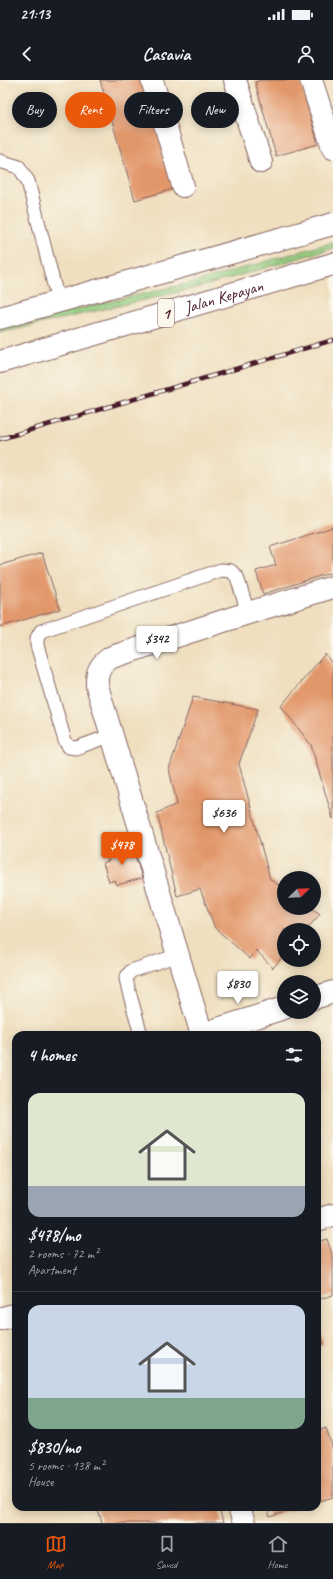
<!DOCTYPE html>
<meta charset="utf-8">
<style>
body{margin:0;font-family:Caveat,sans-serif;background:#242831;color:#f1f3f6;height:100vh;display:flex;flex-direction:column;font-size:15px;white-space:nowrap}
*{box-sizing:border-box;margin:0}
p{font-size:13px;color:#9ea1a6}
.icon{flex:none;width:22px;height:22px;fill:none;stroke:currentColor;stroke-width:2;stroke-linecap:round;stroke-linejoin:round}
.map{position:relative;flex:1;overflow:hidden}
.drawer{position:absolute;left:12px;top:951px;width:309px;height:480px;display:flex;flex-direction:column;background:#171b24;border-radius:12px;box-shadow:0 2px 10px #0003}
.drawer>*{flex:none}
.hud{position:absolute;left:12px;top:12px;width:309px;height:36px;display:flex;gap:8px}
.needle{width:26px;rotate:67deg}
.tools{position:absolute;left:277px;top:791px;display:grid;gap:8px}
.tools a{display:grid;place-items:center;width:44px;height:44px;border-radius:50%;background:#171b24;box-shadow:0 2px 10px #0003;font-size:20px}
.price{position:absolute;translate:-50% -34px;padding:0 9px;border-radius:4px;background:#fff;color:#222;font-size:13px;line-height:26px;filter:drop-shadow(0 1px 2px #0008)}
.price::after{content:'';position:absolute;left:50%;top:24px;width:12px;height:9px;margin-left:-6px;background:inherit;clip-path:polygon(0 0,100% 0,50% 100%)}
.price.current{background:#ea580c;color:#fff}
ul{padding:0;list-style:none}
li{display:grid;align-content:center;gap:8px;height:212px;padding:0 16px}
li+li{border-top:1px solid #363941}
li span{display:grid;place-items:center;height:124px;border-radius:12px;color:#555}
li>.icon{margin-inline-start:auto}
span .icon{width:72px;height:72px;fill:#fffc;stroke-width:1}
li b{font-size:17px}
h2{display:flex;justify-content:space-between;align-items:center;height:48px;padding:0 16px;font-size:17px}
.chip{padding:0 14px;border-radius:18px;background:#171b24;box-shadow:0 2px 10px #0003;font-size:14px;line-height:36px}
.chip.current{background:#ea580c;color:#fff}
.status{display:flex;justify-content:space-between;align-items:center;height:28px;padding:0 20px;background:#171b24;direction:ltr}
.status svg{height:11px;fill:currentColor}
header{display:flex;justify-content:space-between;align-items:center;height:52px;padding:0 16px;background:#171b24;font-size:18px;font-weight:600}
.dock{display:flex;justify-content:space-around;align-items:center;height:56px;border-top:1px solid #363941;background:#171b24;font-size:11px;color:#9ea1a6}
.dock a{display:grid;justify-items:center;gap:2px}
.dock .current{color:#ea580c}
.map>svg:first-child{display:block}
.grass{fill:url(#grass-dots);stroke:#707656}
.building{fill:#e2976a}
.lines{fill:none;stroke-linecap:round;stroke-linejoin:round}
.lane-casing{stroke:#84625f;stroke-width:15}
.street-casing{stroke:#84625f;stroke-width:24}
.highway-casing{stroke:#84625f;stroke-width:24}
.lane{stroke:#fff;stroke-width:13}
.street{stroke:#fff;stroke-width:22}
.highway{stroke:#fff;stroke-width:22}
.rail-casing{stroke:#4a1f2b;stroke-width:4.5}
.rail{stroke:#fbf7ec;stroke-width:3;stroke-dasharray:9;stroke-linecap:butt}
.labels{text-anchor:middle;stroke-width:4;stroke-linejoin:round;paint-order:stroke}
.shield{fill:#fbf7ec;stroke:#7f6065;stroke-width:1}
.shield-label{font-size:16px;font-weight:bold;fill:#4a1f2b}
.street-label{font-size:17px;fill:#4a1f2b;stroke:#fbf7ec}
</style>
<div class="status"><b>21:13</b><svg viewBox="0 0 49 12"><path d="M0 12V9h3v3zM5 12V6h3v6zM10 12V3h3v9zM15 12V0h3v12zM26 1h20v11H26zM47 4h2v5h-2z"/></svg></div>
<header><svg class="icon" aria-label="back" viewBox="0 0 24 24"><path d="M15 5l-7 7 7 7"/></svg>Casavia<svg class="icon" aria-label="person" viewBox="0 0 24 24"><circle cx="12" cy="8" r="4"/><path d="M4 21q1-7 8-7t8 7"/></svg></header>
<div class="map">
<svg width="333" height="1443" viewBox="0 0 333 1443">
<defs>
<pattern id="grass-dots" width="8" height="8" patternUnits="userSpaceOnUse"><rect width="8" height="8" fill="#95ce82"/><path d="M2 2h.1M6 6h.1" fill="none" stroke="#82b070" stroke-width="1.8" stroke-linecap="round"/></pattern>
</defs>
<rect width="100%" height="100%" fill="#fbf7ec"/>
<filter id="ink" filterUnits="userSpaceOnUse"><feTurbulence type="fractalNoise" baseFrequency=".025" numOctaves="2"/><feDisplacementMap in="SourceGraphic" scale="8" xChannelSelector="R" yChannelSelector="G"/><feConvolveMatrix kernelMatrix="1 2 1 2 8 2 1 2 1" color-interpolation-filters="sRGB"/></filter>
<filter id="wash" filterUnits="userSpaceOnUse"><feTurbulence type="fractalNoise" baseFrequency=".012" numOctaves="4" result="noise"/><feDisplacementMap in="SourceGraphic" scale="16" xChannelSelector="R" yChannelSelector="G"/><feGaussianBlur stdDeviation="0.9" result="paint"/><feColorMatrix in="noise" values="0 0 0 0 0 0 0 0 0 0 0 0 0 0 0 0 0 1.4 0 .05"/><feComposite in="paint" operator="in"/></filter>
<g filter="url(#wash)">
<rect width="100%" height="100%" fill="#efdfbf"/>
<!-- grass -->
<polygon class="grass" points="333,162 333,168 200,207 0,253 0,247 12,244 199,201"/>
<g id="blocks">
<!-- building -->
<g class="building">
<polygon points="100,0 143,0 174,109 135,120"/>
<polygon points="262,0 300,0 318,64 276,76 255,2"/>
<polygon points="333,447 333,492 263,514 256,491 276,485 270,467"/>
<polygon points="42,473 60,529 0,547 0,485"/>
<polygon points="325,574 333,585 333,739 311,665 281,626"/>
<polygon points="193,617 258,629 239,684 270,799 284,809 284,828 312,828 320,834 306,850 284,850 284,875 273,888 256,870 250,879 215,848 200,809 177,816 157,733 177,724 169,689"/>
<polygon points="132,766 142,798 117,805 115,800 109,802 103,783 109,781 106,774"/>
<polygon points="327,1159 333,1177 333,1215 317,1220 317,1162"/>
<polygon points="317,1243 324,1264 317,1266"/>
<polygon points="326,1348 333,1369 333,1417 317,1422 317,1351"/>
<polygon points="97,1427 219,1427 223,1443 102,1443"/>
<polygon points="267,1427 300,1427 270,1437"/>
</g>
</g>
</g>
<g filter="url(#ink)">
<use href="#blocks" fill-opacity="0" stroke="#84625f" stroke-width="1"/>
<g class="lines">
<defs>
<g id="lane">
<polyline points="0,81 19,87 28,101 58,221"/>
<polyline points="112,655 76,668 69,667 65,661 37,565 37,558 41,551 221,490 231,491 237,497 248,533"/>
<polyline points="141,955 128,908 126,898 131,891 178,875"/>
</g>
<g id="street">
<polyline points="152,0 183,106"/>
<polyline points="235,0 261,82"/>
<polyline points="311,0 333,68"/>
<polyline points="314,918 333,912"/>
<polyline points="202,954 284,928"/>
<path d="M202 955 97 606C96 592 100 584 112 577L248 533 333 507"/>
<polyline points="317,1140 333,1135"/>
<polyline points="0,1239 16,1234"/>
<polyline points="239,1427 244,1443"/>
</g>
<g id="highway">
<polyline points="0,238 333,144"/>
<path id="s1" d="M0 282 333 184"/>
</g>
</defs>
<!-- lane casing -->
<use href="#lane" class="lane-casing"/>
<!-- street casing -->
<use href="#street" class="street-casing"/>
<!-- highway casing -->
<use href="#highway" class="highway-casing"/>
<!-- lane -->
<use href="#lane" class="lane"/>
<!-- street -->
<use href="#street" class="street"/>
<!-- highway -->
<use href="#highway" class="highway"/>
<defs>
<polyline id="rail" points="0,359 333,260"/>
</defs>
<!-- rail casing -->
<use href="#rail" class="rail-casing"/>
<!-- rail -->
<use href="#rail" class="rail"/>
</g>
</g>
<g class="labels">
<!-- shield labels -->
<rect class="shield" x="158" y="219" width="16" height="28" rx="3"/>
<g class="shield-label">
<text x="166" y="239">1</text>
</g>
<!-- street labels -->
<g class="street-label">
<text dy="6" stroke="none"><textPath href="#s1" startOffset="233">Jalan Kepayan</textPath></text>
</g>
</g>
</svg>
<div class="tools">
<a><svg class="needle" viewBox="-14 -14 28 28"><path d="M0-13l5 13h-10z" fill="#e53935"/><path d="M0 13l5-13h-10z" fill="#9ea1a6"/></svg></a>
<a><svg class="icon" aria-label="locate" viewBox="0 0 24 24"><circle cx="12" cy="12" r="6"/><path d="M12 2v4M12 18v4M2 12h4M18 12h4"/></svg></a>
<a><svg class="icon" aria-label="layers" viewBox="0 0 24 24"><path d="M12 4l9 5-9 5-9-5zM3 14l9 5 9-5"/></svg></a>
</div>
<b class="price" style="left:157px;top:580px">$342</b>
<b class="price" style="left:224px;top:754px">$636</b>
<b class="price current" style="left:122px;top:786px">$478</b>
<b class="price" style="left:238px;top:925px">$830</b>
<div class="hud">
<a class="chip">Buy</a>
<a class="chip current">Rent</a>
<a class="chip">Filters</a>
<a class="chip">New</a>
</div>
<section class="drawer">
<h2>4 homes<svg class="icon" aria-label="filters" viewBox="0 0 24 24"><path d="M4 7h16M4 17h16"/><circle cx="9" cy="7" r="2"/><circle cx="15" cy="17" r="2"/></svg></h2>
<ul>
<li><span style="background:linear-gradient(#dfe7d0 75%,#9aa5b1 0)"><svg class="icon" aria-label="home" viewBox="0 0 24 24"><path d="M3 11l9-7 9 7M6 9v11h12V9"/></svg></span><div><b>$478/mo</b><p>2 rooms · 72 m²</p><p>Apartment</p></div></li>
<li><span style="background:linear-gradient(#c9d6e8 75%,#7fa58c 0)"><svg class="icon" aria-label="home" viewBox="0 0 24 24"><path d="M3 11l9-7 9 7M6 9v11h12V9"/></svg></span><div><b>$830/mo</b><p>5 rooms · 138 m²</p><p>House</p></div></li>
</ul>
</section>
</div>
<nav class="dock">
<a class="current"><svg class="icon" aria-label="map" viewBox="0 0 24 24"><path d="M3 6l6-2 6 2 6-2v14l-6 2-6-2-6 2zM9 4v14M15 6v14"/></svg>Map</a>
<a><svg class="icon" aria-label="saved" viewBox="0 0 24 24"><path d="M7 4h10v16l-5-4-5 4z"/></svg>Saved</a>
<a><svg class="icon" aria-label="home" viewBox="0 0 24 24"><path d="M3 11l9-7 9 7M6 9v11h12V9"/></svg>Home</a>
</nav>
